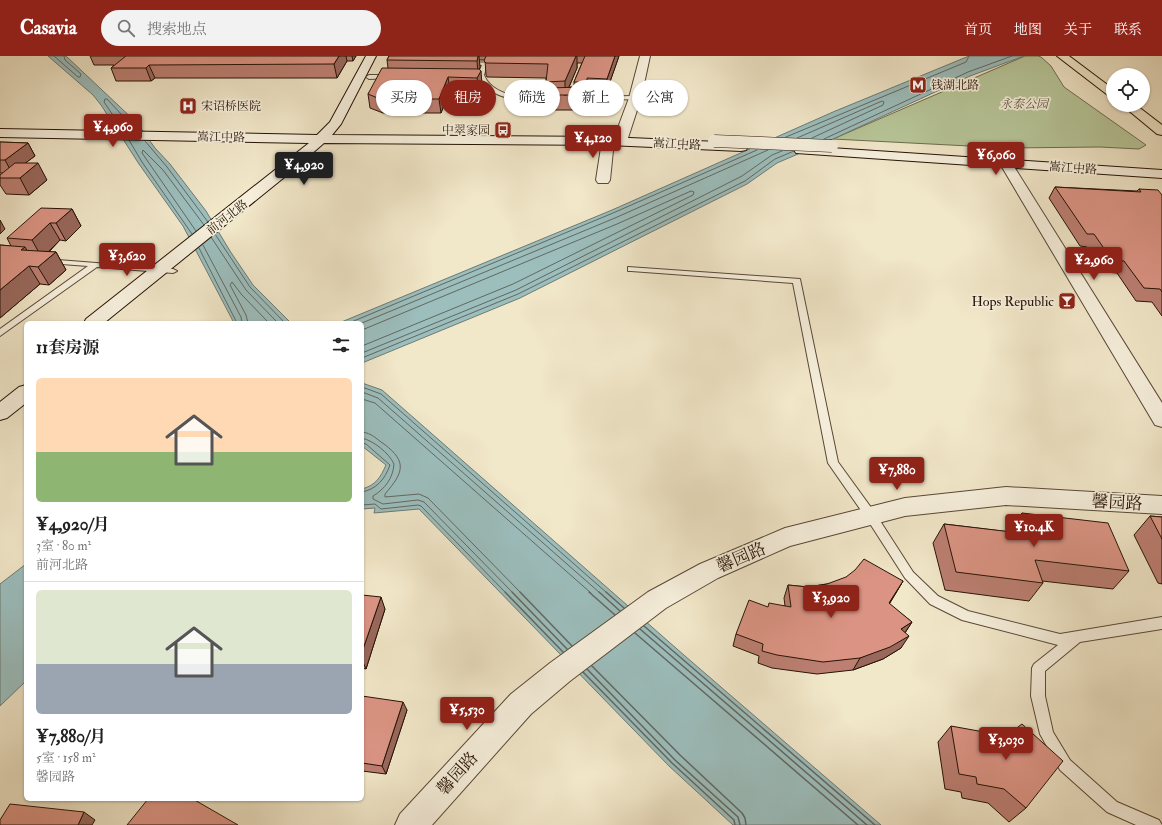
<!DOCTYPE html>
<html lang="zh">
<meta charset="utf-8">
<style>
body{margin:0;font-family:"IM FELL Double Pica","Noto Serif SC",serif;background:#f2f2f2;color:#222;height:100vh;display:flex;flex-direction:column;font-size:15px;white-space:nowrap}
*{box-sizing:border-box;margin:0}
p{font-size:13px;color:#767676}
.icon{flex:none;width:22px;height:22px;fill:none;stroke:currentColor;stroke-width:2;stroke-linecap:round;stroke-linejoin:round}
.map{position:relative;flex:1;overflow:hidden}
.panel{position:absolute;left:24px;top:265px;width:340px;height:480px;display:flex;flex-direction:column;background:#fff;border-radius:6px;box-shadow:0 1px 3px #0004}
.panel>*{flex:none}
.guide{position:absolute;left:376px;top:24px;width:380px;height:36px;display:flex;gap:8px}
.controls{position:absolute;left:1106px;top:12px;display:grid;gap:8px}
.controls a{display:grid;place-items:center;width:44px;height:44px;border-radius:50%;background:#fff;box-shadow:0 1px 3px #0004;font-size:20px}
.price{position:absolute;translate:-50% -34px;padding:0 9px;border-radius:4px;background:#8f2418;color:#fff;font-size:13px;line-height:26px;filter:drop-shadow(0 1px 2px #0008)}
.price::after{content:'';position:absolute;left:50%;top:24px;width:12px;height:9px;margin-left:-6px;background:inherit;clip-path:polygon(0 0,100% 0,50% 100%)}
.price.on{background:#222;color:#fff}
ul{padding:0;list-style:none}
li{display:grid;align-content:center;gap:8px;height:212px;padding:0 12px}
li+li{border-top:1px solid #e0e0e0}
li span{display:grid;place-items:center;height:124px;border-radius:6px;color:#555}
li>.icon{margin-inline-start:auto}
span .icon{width:72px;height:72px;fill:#fffc;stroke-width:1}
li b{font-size:17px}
h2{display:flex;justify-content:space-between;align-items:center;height:48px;padding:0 12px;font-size:17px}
.tag{padding:0 14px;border-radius:18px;background:#fff;box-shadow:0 1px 3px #0004;font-size:14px;line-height:36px}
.tag.on{background:#8f2418;color:#fff}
header{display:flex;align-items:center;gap:24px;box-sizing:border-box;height:56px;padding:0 20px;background:#8f2418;color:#fff}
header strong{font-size:19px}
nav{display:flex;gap:22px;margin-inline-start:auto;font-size:14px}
.search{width:280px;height:36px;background:#f2f2f2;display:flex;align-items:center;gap:10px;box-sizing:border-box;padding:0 14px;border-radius:22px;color:#767676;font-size:15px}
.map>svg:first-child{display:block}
.green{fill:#b7c699;stroke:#6e6c50}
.water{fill:#9cbebd;stroke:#6d7a74}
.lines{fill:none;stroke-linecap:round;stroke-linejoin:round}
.shore-far1{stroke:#616862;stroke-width:1}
.shore{stroke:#616862;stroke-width:1.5}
.service-casing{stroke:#594837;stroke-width:2}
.minor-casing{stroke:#594837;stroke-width:2}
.tertiary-casing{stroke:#594837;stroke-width:2}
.secondary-casing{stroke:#261306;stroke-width:2}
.primary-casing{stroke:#261306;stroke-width:2}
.service{fill:#f6efdc;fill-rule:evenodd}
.minor{fill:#f6efdc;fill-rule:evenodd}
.tertiary{fill:#f6efdc;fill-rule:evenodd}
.secondary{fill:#f6efdc;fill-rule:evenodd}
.primary{fill:#f1e7c9;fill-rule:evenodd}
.secondary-bridge-casing{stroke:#261306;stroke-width:13;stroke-linecap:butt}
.secondary-bridge{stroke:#f6efdc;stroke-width:12}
.wall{fill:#bc7f72;stroke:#261306;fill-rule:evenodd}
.shaded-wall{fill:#99685c;stroke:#261306}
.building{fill:#db9484;stroke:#261306}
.labels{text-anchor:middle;stroke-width:3.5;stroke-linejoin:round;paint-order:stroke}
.far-poi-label{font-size:12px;fill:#261306;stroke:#f6efdc;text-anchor:start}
.far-park-label{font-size:12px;font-style:italic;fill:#595239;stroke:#f6efdc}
.far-street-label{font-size:12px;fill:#261306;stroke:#f6efdc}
.poi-label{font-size:14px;fill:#261306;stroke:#f6efdc;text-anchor:end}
.near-street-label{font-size:17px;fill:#261306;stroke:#f6efdc}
</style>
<header>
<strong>Casavia</strong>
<div class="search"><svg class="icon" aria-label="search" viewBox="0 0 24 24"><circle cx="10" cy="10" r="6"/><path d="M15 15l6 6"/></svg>搜索地点</div>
<nav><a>首页</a><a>地图</a><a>关于</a><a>联系</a></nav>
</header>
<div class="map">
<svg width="1162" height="769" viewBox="0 0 1162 769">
<rect width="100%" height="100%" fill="#f1e7c9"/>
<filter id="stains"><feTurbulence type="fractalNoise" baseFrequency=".005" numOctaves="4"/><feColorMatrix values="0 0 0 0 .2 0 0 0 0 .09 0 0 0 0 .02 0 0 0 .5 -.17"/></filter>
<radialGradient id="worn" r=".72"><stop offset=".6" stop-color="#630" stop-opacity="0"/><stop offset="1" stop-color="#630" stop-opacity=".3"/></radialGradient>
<!-- green -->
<polygon class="green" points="1025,0 1038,0 1041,1 1051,10 1064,31 1146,89 1139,93 1100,91 1008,92 833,83"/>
<!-- water -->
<g class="water">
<polygon points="48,0 66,0 137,67 155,92 170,108 206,155 230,195 253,229 291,267 234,267 183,170 139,108 101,49 93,39"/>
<polygon points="969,0 1024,0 970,20 833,83 777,107 747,128 520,242 362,307 362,267 339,267 612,154 833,56"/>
<path d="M362 327 382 334 685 600 881 769H733L669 710 419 453 374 457 375 452 362 453V433C376 429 380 422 386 409L362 390Z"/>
<polygon points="26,508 26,625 0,650 0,528"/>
</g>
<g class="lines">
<!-- shore-far1 -->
<g class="shore-far1">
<polyline points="54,0 78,21 80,21 81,18 65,4 64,0"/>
<polyline points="123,74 104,46 105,43 107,43 137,75"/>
<polyline points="786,81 966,6 969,0"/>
<polyline points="797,82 882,45 884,46 883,49 812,82"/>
<polyline points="824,83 968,16 1012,0"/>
<polyline points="129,84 142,106 192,178"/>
<polyline points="145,85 167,111 208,166"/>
<polyline points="196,175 142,97 143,94 163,114 204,169"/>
<polyline points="215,178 250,231 285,267"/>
<polyline points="211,181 246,234 278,267"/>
<polyline points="203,189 241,261 242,267"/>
<polyline points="199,192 237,267"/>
<polyline points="248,267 246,259 230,229 232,226 242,239 269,267"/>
<polyline points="349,267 613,157 757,94"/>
<polyline points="362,267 615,162 768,94"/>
<polyline points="362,274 617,168 691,135 694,136 693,139 513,228 362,290"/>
<polyline points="362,297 516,234 742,120 772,99 782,95"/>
<polyline points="362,302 518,238 745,125 775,103 794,95"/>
<polyline points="362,331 381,338 607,537"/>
<polyline points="362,336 378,342 600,537"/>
<polyline points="362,343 375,347 591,537"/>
<path d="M362 376C372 377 376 383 384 388 408 406 403 417 385 438V441L419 438 428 442 521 537"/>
<path d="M362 382C374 385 389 397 394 408 393 422 385 433 373 440V443L383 448 418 444 424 446 513 537"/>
<path d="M362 387 366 388 390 409C385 423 377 433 362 436"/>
<polyline points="362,449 375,448 381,453 418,449 421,450 506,537"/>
</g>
<!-- shore -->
<g class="shore">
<polyline points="505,536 563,596"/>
<polyline points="512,536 567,593"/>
<polyline points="520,536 572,590"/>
<polyline points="589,536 615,559"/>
<polyline points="599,536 620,555"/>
<polyline points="606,536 624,552"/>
<polyline points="644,570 875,769"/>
<polyline points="640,573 867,769"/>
<polyline points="635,577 858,769"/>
<polyline points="592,610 680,699 742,757 745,762 746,769"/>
<polyline points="587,613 675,704 738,761 740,769"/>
<polyline points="583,616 672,707 734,764 735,769"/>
</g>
<defs>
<g id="service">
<path d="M464 6 500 7 498 9H487L484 19C494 44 535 42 557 41L560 43 557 45C532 45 490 48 478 19L482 9 466 8Z"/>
<polygon points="390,19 393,21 392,22 369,23 366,21 369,19"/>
<polygon points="635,40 637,41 637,43 573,45 570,43 573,41"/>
<polygon points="45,203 173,213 177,215 173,217 97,211 0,280 0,273 88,210 48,207 44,205"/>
<polygon points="628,211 800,223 838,406 875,457 913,516 938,540 968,555 1060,578 1162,561 1162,573 1080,586 1045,615 1045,640 1053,676 1070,704 1117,746 1159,764 1162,769 1136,769 1107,756 1060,714 1040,678 1031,640 1032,612 1034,608 1058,589 962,564 930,548 905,522 867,463 828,407 793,227 631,215 628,215"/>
</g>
<g id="minor">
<polygon points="608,81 612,82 614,85 610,124 608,127 598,127 596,124 602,85 604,82"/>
<polygon points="1002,97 1007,98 1008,101 1162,347 1162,371 1155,369 996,101 997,98"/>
<polygon points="1006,431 1162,440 1162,458 1006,449 905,460 790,490 718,522 666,552 570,625 531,658 432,769 395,769 400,758 511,638 550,607 648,536 700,508 785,472 905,442"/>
</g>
<polygon id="tertiary" points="640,0 650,0 641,42 627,85 625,88 615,88 613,85 629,42"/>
<g id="secondary">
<polygon points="366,0 376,0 341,68 332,79 608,81 741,87 746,88 748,91 746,94 741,95 608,89 324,87 292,115 104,267 84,267 86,263 309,87 0,81 0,73 317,79 330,66"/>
<polygon points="801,90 1162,114 1162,122 796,97 794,94 796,91"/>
<polygon points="26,329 26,347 7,362 0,364 0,346 19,331"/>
</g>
<g id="primary">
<polygon points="1057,0 1069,0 1113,33 1113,41 1109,40"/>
<polygon points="1122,49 1136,49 1162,69 1162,79 1157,78"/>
</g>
</defs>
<!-- service casing -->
<use href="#service" class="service-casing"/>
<!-- minor casing -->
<use href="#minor" class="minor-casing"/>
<!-- tertiary casing -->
<use href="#tertiary" class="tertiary-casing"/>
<!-- secondary casing -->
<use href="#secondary" class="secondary-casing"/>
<!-- primary casing -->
<use href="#primary" class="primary-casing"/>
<!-- service -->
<use href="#service" class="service"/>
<!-- minor -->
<use href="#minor" class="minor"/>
<!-- tertiary -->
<use href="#tertiary" class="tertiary"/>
<!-- secondary -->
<use href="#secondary" class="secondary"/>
<!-- primary -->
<use href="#primary" class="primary"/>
<defs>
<polyline id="secondary-bridge" points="714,85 832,90"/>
</defs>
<!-- secondary-bridge casing -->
<use href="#secondary-bridge" class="secondary-bridge-casing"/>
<!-- secondary-bridge -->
<use href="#secondary-bridge" class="secondary-bridge"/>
</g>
<!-- wall -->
<g class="wall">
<polygon points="90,0 356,0 353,5 347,5 337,22 155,22 151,25 116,25 111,12 114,9 94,9"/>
<path d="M389 0H619L606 37 587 36V54H544V39L546 32V22L487 21 486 19 485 4H479L480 11 479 13 482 28 479 35 450 34 441 57H383L370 52 368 38 388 12 387 4ZM577 7H582L574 26V31H569L577 12Z"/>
<polygon points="0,86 28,87 35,100 25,107 47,124 29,139 6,138 0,129 0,119 3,117 0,117"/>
<polygon points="1055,131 1137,135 1139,133 1162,139 1162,260 1152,246 1136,245 1117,217 1105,216 1087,191 1080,190 1049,142"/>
<polygon points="72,153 81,170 66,185 60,184 49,196 56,196 66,214 49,229 40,228 0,262 0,189 11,190 7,182"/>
<polygon points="1022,457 1129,515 1113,533 1042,525 1043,527 1029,545 945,534 933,487 944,468 1010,476"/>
<polygon points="1150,460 1162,461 1162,528 1158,527 1134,479"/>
<polygon points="903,525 889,548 912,566 905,577 901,592 883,603 853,614 817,618 772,612 758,607 759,600 733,590 736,578 768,551 785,550 784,542 788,529 808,531 827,528"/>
<polygon points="362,539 385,553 366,613 362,612"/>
<polygon points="362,640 407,654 386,718 362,715"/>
<polygon points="951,670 1026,752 1009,766 988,747 962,742 961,736 945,733 938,686"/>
</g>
<!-- shaded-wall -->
<g class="shaded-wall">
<polygon points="339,0 346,0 347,5 337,22 334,8"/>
<polygon points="352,0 356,0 353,5"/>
<polygon points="478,0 479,0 480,11 478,18 477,5"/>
<polygon points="576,0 577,0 577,12 565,40 565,25"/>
<polygon points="615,0 619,0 606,37 607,23"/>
<polygon points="149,9 155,22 151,25 146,12"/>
<polygon points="481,15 482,28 479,35 477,22"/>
<polygon points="448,21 450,34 441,57 439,43"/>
<polygon points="28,87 35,100 12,117 5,104"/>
<polygon points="38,107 47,124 29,139 20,122"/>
<polygon points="72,153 81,170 66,185 56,167"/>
<polygon points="0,164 5,173 0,178"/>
<polygon points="50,167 60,184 42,202 32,184"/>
<polygon points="25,191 35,208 21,194"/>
<polygon points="56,196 66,214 49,229 38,211"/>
<polygon points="29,210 40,228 0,262 0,234"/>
<polygon points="903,525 896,537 882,560 889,547"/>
<polygon points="381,541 385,553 366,613 362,604 362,596"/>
<polygon points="912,566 904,578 901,573"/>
<polygon points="909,580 901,592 883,603 853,614 860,602"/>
<polygon points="403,646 407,654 386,718 382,710"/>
<polygon points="84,756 95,764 92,769 78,769"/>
</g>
<!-- building -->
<g class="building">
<polygon points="126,0 339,0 334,8 149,9 146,12 111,12"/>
<polygon points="389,0 478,0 477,5 387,4"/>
<polygon points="486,0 576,0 565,25 546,26 548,8 486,7 484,5"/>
<polygon points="585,0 615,0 607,23 587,22 587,26 574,26"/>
<polygon points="382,12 479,13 481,15 477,22 448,21 439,43 380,43 368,38"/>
<polygon points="587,31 587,39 544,39 545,32"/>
<polygon points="0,86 28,87 5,104 0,104"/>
<polygon points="15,107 38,107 20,122 0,122 0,119"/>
<polygon points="1055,131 1141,136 1139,133 1158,134 1162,139 1162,236 1160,233 1144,232 1124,205 1112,204 1094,178 1087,178"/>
<polygon points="41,152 72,153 56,167 50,167 32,184 7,182"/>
<polygon points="0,189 25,191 21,194 56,196 38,211 29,210 0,234"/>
<polygon points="1022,457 1108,467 1129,515 1035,504 1043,527 956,516 944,468 1029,478"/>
<polygon points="1150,460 1162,461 1162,483"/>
<polygon points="864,503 903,525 889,547 912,566 901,573 909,580 890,591 860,602 823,606 777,599 762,595 763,588 736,578 749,544 768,551 769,547 791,551 788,529 808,531 827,528 846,521 855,514"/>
<polygon points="362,539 381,541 362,596"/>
<polygon points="362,640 403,646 382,710 362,707"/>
<polygon points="1022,668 1063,705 1026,752 1004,733 977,728 976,721 959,718 951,670 1006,680"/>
<polygon points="148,743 193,743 238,769 127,769"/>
<polygon points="10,748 84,756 78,769 0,769 0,764"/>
</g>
<!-- icons -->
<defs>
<symbol id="metro-square" viewBox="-11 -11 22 22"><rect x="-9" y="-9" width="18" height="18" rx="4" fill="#8f2418" stroke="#f6efdc"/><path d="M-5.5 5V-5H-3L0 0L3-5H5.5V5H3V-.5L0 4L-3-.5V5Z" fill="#fff"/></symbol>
<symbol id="hospital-square" viewBox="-11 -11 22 22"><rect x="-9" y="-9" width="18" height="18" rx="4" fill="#8f2418" stroke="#f6efdc"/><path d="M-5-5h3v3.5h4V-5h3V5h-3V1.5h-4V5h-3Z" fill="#fff"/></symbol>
<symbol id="bus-square" viewBox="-11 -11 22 22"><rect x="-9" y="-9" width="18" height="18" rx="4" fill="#8f2418" stroke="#f6efdc"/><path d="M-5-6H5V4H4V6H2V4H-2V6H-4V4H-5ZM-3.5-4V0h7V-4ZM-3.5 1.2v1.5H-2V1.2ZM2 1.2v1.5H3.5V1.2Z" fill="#fff"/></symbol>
<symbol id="bar-square" viewBox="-11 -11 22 22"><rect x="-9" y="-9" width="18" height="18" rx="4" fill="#8f2418" stroke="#f6efdc"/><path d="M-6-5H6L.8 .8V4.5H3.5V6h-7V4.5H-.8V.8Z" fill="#fff"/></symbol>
</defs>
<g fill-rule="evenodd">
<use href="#metro-square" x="908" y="19" width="20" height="20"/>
<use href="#hospital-square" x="178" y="40" width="20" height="20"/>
<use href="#bus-square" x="493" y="64" width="20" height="20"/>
<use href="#bar-square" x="1057" y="235" width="20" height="20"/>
</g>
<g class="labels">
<!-- far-poi labels -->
<g class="far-poi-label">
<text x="931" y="33">钱湖北路</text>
<text x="201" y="54">宋诏桥医院</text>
<text x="490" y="78" text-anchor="end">中翠家园</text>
</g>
<!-- far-park labels -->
<g class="far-park-label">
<text x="1024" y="52">永泰公园</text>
</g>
<!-- far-street labels -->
<g class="far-street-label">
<text transform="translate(221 81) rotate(1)" y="4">嵩江中路</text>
<text transform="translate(677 88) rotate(3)" y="4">嵩江中路</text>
<text transform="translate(1073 112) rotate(4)" y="4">嵩江中路</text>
<text transform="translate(227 161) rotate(-38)" y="4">前河北路</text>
</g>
<!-- poi labels -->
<g class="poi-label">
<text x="1054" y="250">Hops Republic</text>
</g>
<!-- near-street labels -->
<g class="near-street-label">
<text transform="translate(1117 446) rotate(3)" y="6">馨园路</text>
<text transform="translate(741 501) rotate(-23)" y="6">馨园路</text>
<text transform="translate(457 717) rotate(-48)" y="6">馨园路</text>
</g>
</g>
<rect width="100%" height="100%" filter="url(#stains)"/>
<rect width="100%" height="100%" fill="url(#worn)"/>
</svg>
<div class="controls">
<a><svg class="icon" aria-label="locate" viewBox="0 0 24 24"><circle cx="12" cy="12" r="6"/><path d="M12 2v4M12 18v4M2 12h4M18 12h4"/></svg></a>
</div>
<b class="price" style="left:113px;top:92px">¥4,960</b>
<b class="price" style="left:593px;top:103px">¥4,120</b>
<b class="price" style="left:996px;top:120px">¥6,060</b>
<b class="price on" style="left:304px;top:130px">¥4,920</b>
<b class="price" style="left:127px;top:221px">¥3,620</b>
<b class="price" style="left:1094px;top:225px">¥2,960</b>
<b class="price" style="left:897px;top:435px">¥7,880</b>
<b class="price" style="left:1034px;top:492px">¥10.4K</b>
<b class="price" style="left:831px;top:563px">¥3,920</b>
<b class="price" style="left:467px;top:675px">¥5,530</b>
<b class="price" style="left:1006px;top:705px">¥3,030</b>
<div class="guide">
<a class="tag">买房</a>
<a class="tag on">租房</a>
<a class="tag">筛选</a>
<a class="tag">新上</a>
<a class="tag">公寓</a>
</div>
<section class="panel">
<h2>11套房源<svg class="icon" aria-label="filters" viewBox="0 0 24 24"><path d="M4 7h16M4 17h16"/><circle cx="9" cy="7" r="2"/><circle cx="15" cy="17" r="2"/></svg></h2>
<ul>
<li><span style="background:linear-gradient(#ffd9b3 60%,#8fb573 0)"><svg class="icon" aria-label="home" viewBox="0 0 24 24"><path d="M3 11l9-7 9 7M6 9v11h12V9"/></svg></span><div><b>¥4,920/月</b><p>3室 · 80 m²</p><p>前河北路</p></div></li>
<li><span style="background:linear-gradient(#dfe7d0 60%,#9aa5b1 0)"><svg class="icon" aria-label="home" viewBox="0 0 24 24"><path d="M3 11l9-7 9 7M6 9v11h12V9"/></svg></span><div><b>¥7,880/月</b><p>5室 · 158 m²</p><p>馨园路</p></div></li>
</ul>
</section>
</div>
